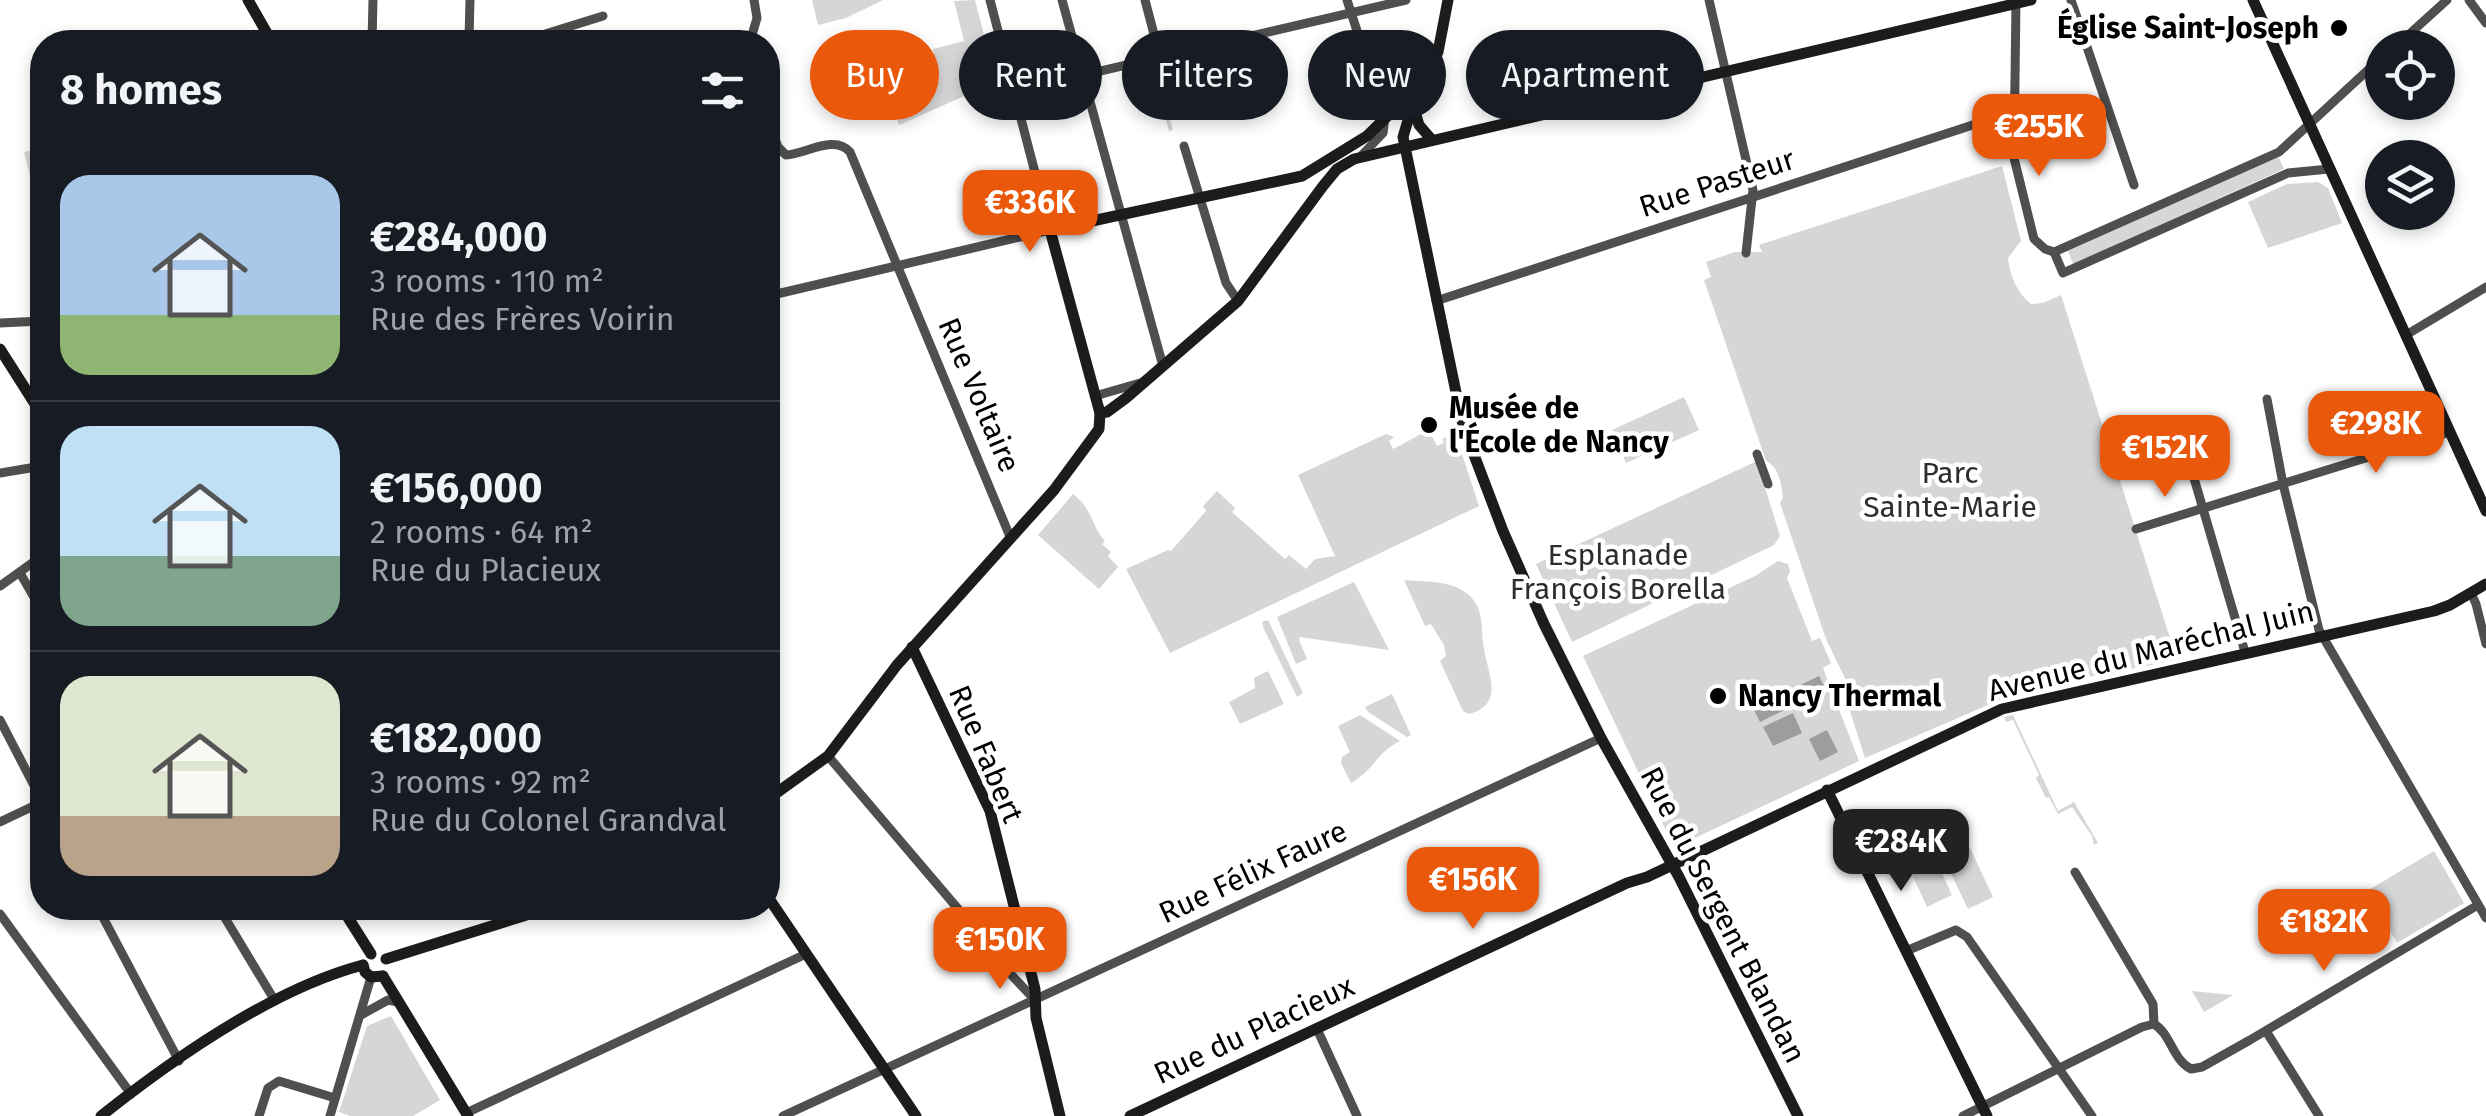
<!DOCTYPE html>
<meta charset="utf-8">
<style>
body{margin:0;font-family:"Fira Sans",sans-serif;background:#242831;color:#f1f3f6;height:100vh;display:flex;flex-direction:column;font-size:38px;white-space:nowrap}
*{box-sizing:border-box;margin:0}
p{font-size:32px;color:#9ea1a6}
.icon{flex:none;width:55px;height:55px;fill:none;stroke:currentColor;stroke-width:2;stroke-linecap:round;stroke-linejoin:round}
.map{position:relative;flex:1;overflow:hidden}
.panel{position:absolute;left:30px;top:30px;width:750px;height:890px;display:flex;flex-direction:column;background:#171b24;border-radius:40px;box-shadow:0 5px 15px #0003}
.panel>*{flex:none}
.hud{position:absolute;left:810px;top:30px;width:950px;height:90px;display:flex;gap:20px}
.tools{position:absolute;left:2365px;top:30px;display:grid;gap:20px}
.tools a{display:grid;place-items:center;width:90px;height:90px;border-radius:50%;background:#171b24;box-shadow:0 5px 15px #0003;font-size:50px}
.price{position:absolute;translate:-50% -85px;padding:0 22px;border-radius:20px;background:#ea580c;color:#fff;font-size:32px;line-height:65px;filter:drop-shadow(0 2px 5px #0008)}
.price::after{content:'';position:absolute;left:50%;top:60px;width:30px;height:22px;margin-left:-15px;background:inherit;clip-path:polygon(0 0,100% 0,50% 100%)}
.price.current{background:#222;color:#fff}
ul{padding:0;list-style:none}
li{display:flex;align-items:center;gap:30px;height:250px;padding:0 30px}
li+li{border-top:2px solid #363941}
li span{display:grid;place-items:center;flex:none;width:280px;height:200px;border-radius:30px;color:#555}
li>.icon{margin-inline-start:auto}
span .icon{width:120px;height:120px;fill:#fffc;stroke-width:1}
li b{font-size:42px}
h2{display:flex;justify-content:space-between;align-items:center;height:120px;padding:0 30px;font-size:42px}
.pill{padding:0 35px;border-radius:45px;background:#171b24;box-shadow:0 5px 15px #0003;font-size:35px;line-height:90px}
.pill.current{background:#ea580c;color:#fff}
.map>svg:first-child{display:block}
.green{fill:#d6d6d6}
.water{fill:#9d9d9d}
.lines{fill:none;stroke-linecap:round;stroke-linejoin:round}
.street{stroke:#4f4f4f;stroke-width:9}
.secondary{stroke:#1c1c1c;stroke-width:11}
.poi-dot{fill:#000;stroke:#fff;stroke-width:4}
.labels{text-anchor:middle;stroke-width:9;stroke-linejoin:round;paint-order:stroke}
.poi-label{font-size:30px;font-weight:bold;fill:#000;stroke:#fff;text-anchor:start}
.street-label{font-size:30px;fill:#000;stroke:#fff}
.park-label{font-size:30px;fill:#2d2d2d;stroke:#fff}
</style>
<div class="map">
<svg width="2486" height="1116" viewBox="0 0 2486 1116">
<rect width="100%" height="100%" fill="#fff"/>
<!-- green -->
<g class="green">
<polygon points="812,0 883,0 846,18 818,25"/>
<polygon points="975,0 996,82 899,125 880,69 934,55 933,49 964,41 954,1"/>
<polygon points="1166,68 1176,117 1170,119 1173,130 1169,131 1154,75"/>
<polygon points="42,148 42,225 24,152"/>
<polygon points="2278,156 2284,169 2073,264 2068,251"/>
<path d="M2002 166 2021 241 2008 258C2010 276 2017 293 2031 304L2043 303 2061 295 2177 660 2005 693 2002 699 1865 758 1849 708 1857 703 1826 639 1780 503 1783 497C1781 484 1779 467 1766 461L1704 280 1711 277 1706 262 1735 252H1762L1759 245Z"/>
<polygon points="2318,182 2328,188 2342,223 2268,248 2248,202 2287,184"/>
<polygon points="1684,397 1699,430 1626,463 1612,430"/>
<polygon points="1429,430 1437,446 1444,443 1442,439 1455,433 1479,506 1170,653 1126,569 1168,550 1171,551 1206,511 1203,506 1217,491 1235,508 1232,512 1285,559 1289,555 1306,569 1315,559 1335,556 1298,475 1386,434 1394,437 1389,441 1393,449"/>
<polygon points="1757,461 1780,536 1774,545 1572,642 1536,564"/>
<path d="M1073 494C1093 509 1091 526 1105 541L1102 544 1111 552 1108 556 1118 567 1099 589 1038 535Z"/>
<polygon points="1778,561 1788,564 1790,571 1787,578 1812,641 1820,638 1831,663 1823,668 1859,761 1680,845 1672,843 1583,656 1755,576"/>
<path d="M1404 580C1424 582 1448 580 1465 592 1486 607 1480 627 1484 649 1488 674 1505 705 1469 714L1463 711 1440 661 1446 656 1444 645 1431 624 1425 626Z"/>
<polygon points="1354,582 1389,650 1300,637 1299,640 1307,659 1296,664 1277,617"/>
<polygon points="1268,620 1303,693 1297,697 1264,629 1262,622"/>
<polygon points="1268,671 1284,704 1240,724 1229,702 1255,688 1254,678"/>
<polygon points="1392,694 1411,735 1407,737 1368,712 1365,707"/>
<path d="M1360 715 1400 741C1378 751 1373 771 1351 783L1341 763 1342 757 1350 752 1338 726Z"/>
<polygon points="2013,715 2058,811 2074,802 2098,843 2094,845 2092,836 2072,807 2058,814 2049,797 2046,798 2036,778 2039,775 2013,720 2006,722 2004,717"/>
<polygon points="1929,845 1952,895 1927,907 1904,857"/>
<polygon points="1970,848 1993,897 1968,909 1944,859"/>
<polygon points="2434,851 2464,903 2397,943 2367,891"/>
<polygon points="2192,991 2233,995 2204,1012"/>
<polygon points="391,1016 440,1100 413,1116 350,1116 339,1112 367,1026"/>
</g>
<!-- water -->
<g class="water">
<polygon points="1819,676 1826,690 1760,722 1753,708"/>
<polygon points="1793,713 1802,733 1773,746 1763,727"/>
<polygon points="1827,730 1838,752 1820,761 1809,739"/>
</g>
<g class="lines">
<!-- street -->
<g class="street">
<polyline points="1062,0 1163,366"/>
<polyline points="1145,0 1160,57"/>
<polyline points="1347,0 1385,117 1383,133 1362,155"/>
<polyline points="1709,0 1753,190 1746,253"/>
<polyline points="2016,0 2014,158 2034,239 2045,249 2054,252"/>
<polyline points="2071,0 2134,185"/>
<polyline points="2469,0 2486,23"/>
<polyline points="469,39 470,0"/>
<polyline points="372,42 529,39 603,16"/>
<polyline points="372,42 373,0"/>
<polyline points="750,42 757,18 754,0"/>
<polyline points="2394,48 2447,0"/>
<polyline points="1014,91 1406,0"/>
<path d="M768 119 778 147 786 155C806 154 834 134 850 152L1011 539"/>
<polyline points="1184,146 1226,283 1238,301"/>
<polyline points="2054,252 2279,152 2382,57"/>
<polyline points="2054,252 2063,273 2288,173 2329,169"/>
<polyline points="768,296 1050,230 990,0"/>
<polyline points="1436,301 1994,118 2014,118"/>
<polyline points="0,323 42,321"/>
<polyline points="2406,335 2486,287"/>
<polyline points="1095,396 1140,383"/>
<polyline points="2267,399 2283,484 2319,630 2486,918"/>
<polyline points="2179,427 2245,652"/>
<polyline points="1757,454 1768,484"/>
<polyline points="0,473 42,466"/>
<polyline points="2136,529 2450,432"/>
<polyline points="20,573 42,611"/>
<polyline points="0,586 42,556"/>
<polyline points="2471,593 2476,604 2486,644"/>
<polyline points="0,720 42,801"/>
<polyline points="828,756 999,957 1003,966 1035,1000"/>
<polyline points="0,822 42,802"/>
<path d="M2075 872 2153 1004 2154 1024C2171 1034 2172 1059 2191 1069L2202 1067 2250 1040 2478 905"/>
<polyline points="98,908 179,1061"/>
<polyline points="219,908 275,1001"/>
<polyline points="0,914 131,1094"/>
<polyline points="1906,951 1956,930 1967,937 2092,1116"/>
<polyline points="1001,959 1010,964 1027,960"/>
<polyline points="361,1015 388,1000 398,1002"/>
<polyline points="1317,1029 1357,1116"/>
<polyline points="2266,1031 2319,1116"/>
<polyline points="466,1113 806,954"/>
<polyline points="259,1116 268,1088 279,1081 335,1098"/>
<polyline points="330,1116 371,977"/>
<polyline points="783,1116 1601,738"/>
<polyline points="1963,1116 2142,1027 2154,1024"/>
</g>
<!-- secondary -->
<g class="secondary">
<polyline points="248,0 272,42"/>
<polyline points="1448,0 1438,52 1418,87 1403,137 1463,426 1503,531 1544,624 1601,738 1679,877 1798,1116"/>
<polyline points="2253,0 2486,511"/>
<polyline points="1413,105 1419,125 1432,140"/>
<polyline points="0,349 42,415"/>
<polyline points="1100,413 1107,412 1126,398 1238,301 1323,186 1337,169 1354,159 2031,0"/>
<polyline points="912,647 990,811 1035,989 1036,1018 1060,1116"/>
<polyline points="1827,790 1987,1116"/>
<polyline points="768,799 828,756 897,665 1054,490 1099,429 1100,413 1050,230 1302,176 1367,136 1414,90"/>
<polyline points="768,897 916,1116"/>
<polyline points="342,908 371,954"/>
<polyline points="386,959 549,908"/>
<polyline points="363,965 365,972 371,977 383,976"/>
<polyline points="383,976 468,1116"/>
<path d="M101 1116C173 1059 275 988 363 965"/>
<polyline points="1130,1116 1627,883 1647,877 2002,709 2434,611 2450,605 2486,584"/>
</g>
</g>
<!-- markers -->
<g class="poi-dot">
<circle cx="2339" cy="28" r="10"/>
<circle cx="1429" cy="425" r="10"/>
<circle cx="1718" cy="696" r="10"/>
</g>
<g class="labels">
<!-- poi labels -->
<g class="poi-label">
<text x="2319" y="38" text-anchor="end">Église Saint-Joseph</text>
<text x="1449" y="418">Musée de<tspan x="1449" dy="34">l'École de Nancy</tspan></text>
<text x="1738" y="706">Nancy Thermal</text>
</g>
<!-- street labels -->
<g class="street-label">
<text transform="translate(1717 183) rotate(-18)" y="10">Rue Pasteur</text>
<text transform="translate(979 395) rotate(67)" y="10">Rue Voltaire</text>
<text transform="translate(2151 651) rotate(-14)" y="10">Avenue du Maréchal Juin</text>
<text transform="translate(986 754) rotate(67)" y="10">Rue Fabert</text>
<text transform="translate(1253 872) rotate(-25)" y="10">Rue Félix Faure</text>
<text transform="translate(1723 915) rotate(63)" y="10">Rue du Sergent Blandan</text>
<text transform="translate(1254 1030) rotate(-25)" y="10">Rue du Placieux</text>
</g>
<!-- park labels -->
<g class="park-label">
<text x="1950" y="483">Parc<tspan x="1950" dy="34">Sainte-Marie</tspan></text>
<text x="1618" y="565">Esplanade<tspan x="1618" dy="34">François Borella</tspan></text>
</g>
</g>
</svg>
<div class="tools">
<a><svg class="icon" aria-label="locate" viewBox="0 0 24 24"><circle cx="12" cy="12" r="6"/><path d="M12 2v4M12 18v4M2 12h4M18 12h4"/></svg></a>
<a><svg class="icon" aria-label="layers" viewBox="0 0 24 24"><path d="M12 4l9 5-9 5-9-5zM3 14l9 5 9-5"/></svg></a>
</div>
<b class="price" style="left:2039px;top:179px">€255K</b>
<b class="price" style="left:1030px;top:255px">€336K</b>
<b class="price" style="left:2376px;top:476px">€298K</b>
<b class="price" style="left:2165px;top:500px">€152K</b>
<b class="price current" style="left:1901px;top:894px">€284K</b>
<b class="price" style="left:1473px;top:932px">€156K</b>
<b class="price" style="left:2324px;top:974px">€182K</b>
<b class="price" style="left:1000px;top:992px">€150K</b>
<div class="hud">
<a class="pill current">Buy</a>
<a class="pill">Rent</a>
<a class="pill">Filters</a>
<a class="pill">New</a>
<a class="pill">Apartment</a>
</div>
<section class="panel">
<h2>8 homes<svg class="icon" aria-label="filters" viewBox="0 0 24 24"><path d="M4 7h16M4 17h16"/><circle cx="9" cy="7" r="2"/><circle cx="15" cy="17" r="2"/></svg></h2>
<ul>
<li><span style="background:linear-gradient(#a9c7e8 70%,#8fb573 0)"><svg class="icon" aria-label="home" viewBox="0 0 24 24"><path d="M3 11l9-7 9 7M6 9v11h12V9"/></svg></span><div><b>€284,000</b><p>3 rooms · 110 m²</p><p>Rue des Frères Voirin</p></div></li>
<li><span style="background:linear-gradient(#bfe0f5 65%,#7fa58c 0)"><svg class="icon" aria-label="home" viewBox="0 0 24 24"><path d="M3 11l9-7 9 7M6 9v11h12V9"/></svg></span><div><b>€156,000</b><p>2 rooms · 64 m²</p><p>Rue du Placieux</p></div></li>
<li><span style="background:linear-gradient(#dfe7d0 70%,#b9a48a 0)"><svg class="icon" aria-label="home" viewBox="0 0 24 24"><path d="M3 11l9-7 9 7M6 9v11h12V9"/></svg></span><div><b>€182,000</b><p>3 rooms · 92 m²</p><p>Rue du Colonel Grandval</p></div></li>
</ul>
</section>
</div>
